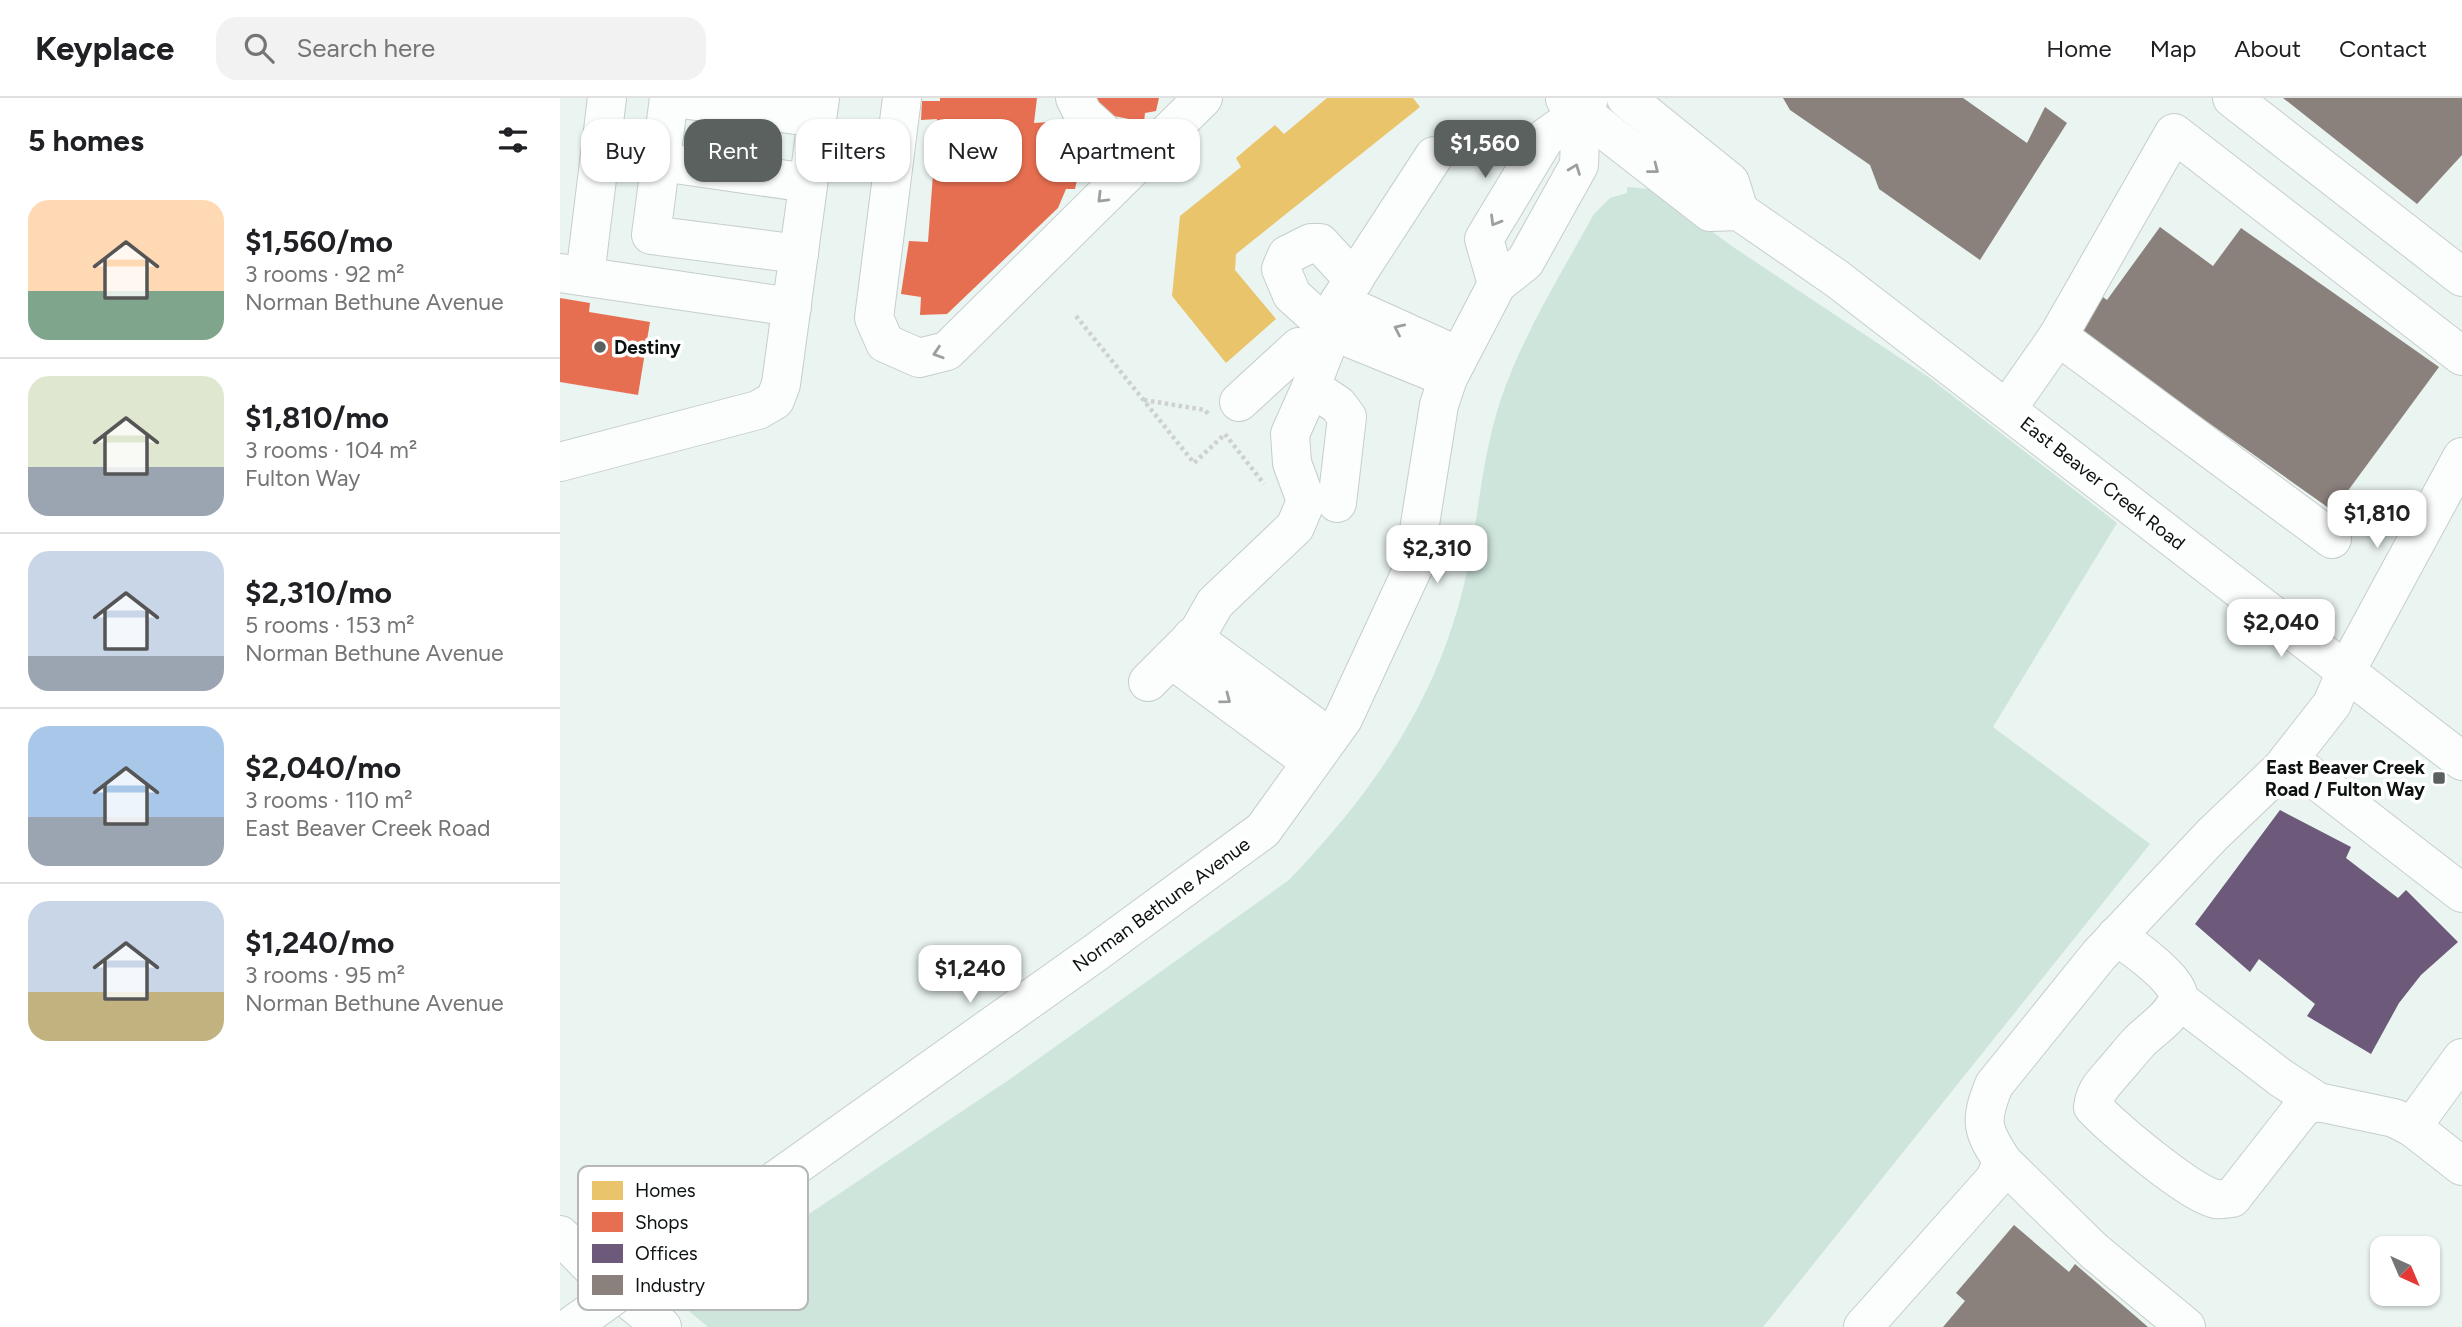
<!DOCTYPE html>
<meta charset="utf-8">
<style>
body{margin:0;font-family:Figtree,sans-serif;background:#f2f2f2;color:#202124;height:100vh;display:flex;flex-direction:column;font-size:26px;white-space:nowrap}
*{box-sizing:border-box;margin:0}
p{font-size:23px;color:#757577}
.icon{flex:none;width:38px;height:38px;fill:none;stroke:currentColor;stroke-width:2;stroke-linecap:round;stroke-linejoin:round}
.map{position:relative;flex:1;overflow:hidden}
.drawer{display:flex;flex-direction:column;background:#fff;width:560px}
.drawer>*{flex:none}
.guide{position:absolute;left:21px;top:21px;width:665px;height:63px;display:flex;gap:14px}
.needle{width:46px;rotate:136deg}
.fabs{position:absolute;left:1810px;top:1138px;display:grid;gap:14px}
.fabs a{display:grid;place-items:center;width:70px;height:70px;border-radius:14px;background:#fff;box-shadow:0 2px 5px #0004;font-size:35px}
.price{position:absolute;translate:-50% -60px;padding:0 16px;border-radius:14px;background:#fff;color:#222;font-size:23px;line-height:46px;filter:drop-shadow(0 2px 4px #0008)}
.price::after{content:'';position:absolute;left:50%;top:42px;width:21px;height:16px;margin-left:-10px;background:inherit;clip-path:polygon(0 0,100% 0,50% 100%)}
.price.active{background:#5a615e;color:#fff}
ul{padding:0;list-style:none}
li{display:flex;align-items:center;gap:21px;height:175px;padding:0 28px}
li+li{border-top:2px solid #e0e0e0}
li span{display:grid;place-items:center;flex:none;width:196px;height:140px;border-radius:21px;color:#555}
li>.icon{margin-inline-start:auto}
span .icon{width:84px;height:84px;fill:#fffc;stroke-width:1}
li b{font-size:30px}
h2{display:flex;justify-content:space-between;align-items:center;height:84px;padding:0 28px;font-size:30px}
.chip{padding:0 24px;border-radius:21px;background:#fff;box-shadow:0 2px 5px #0004;font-size:24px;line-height:63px}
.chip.active{background:#5a615e;color:#fff}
header{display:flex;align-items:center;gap:42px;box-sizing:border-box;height:98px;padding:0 35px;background:#fff;border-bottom:2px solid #e0e0e0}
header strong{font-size:33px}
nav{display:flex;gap:38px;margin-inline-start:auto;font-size:24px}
.search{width:490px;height:63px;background:#f2f2f2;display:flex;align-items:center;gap:18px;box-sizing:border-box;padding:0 24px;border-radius:21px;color:#757577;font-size:26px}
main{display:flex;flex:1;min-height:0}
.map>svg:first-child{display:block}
.green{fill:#cee5dc}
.homes{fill:#e9c46a}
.shops{fill:#e76f51}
.offices{fill:#6d597a}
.industry{fill:#8a817c}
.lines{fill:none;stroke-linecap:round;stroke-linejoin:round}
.minor-casing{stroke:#c6cecb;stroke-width:40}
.highway-casing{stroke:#c6cecb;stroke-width:40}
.path{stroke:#cfd1d1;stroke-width:4.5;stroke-dasharray:3.5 3.5;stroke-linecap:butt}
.minor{stroke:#fcfdfd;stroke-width:38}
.highway{stroke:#fcfdfd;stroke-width:38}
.minor-bridge-casing{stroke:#c6cecb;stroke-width:40;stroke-linecap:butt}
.minor-bridge{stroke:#fcfdfd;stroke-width:38}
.oneway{stroke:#9c9f9e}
.poi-dot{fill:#5a615e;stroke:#fff;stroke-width:2.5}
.labels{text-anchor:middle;stroke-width:7;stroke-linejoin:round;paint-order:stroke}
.poi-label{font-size:19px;font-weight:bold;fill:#0c1210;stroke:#fff;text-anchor:start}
.street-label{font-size:19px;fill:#0c1210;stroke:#fff}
.key{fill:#fff;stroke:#b6b8b7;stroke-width:2}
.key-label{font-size:19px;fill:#0c1210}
</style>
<header>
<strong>Keyplace</strong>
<div class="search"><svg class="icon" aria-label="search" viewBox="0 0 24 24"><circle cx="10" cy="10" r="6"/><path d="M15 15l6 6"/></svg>Search here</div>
<nav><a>Home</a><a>Map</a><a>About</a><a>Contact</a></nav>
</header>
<main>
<section class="drawer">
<h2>5 homes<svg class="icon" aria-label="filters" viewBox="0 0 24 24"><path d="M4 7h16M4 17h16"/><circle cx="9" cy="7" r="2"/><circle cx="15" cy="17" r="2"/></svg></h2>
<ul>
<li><span style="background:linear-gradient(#ffd9b3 65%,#7fa58c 0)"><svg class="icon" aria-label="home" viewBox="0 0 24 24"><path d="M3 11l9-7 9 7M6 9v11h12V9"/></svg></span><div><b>$1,560/mo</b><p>3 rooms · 92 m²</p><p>Norman Bethune Avenue</p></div></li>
<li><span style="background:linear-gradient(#dfe7d0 65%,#9aa5b1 0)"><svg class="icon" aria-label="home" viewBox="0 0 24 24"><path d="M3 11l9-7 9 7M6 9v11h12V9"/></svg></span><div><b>$1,810/mo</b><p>3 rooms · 104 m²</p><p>Fulton Way</p></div></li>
<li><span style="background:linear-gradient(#c9d6e8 75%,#9aa5b1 0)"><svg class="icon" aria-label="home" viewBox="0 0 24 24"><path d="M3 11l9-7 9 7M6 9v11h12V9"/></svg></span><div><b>$2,310/mo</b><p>5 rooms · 153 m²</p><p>Norman Bethune Avenue</p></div></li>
<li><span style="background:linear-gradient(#a9c7e8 65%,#9aa5b1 0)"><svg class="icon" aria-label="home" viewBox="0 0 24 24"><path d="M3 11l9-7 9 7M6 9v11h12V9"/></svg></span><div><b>$2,040/mo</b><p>3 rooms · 110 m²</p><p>East Beaver Creek Road</p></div></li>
<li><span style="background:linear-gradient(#c9d6e8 65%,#c2b280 0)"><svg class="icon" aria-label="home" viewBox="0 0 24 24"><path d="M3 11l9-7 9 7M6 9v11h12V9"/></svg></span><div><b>$1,240/mo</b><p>3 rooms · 95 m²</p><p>Norman Bethune Avenue</p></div></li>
</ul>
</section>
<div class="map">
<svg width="1902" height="1229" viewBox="0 0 1902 1229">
<rect width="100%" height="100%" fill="#eaf4f0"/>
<!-- green -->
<path class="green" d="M1067 89 1090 91 1101 96 1173 149 1367 278 1557 425 1433 629 1590 746 1203 1229H148L118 1204 453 979 729 782C816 691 881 597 907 473 919 416 922 357 941 301 963 236 1001 176 1034 116L1050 100 1067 95Z"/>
<!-- homes -->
<polygon class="homes" points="767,0 853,0 860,9 676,156 675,172 716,221 666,265 612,198 620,118 681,69 676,60 715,27 724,36"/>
<!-- shops -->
<g class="shops">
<polygon points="380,0 477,0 474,25 504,23 529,56 527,81 517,82 515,91 506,91 498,110 387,216 360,217 361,199 341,196 349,143 368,144 377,21 361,22 362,3 380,3"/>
<polygon points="528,0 599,0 596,13 585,15 584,24 554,18"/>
<polygon points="0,200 30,205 29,214 90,224 78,297 0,284"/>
</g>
<!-- offices -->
<polygon class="offices" points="1720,712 1791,749 1786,760 1838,800 1846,792 1898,844 1861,877 1839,905 1811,956 1747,918 1755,906 1699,861 1690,874 1635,826"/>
<!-- industry -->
<g class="industry">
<polygon points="1223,0 1403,0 1467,45 1485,9 1507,25 1420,162 1319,91 1310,67 1230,12"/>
<polygon points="1723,0 1902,0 1902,57 1857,106"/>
<polygon points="1600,129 1653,168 1681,130 1879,269 1773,413 1515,230 1540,197 1547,202"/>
<polygon points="1454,1127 1509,1174 1515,1166 1588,1229 1383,1229 1405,1203 1396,1195"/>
</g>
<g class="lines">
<defs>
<g id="minor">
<polyline points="109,0 91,137 239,156"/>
<polyline points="115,0 257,20"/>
<polyline points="342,0 314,220 325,245 359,260 387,253 643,0"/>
<polyline points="515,0 523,16 577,65"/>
<polyline points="1066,0 1170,84 1179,113"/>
<polyline points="1672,0 1902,179"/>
<polyline points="1005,1 1150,114 1179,113 1276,180 1902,663"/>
<polyline points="101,64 248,85"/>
<polyline points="0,175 232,209"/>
<polyline points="25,178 47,0"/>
<polyline points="794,182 760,145 751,145 727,157 721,171 732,197 772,233 888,280"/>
<polyline points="937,186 924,141 985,40 1021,14 1029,0"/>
<polyline points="779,204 894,256"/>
<polyline points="1498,238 1614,35 1902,258"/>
<polyline points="751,289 778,307 787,319 777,405"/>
<polyline points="679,304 739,249 764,255"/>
<polyline points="1447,311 1498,238 1772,441"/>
<polyline points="0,364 198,312 215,302 221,286 260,0"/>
<polyline points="632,539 769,639"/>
<polyline points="611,561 751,664"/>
<polyline points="588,584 639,533 655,505 735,429 746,403 732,365 730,336 751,289 772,233 779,204 874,58"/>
<polyline points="1729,661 1902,795"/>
<path d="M1556 838C1570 847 1623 884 1618 901 1612 920 1590 932 1578 945 1570 954 1562 964 1554 973 1543 986 1535 993 1533 1009 1553 1030 1630 1096 1656 1101 1661 1102 1667 1100 1672 1100L1744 1008 1758 1004 1834 1020 1852 1029 1902 1068"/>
<polyline points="1618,901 1721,980 1758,1004"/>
<polyline points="1852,1029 1902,960"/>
<polyline points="1443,1064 1534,1153 1626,1229"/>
<polyline points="151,1128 535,855 703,732 783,621 853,470 879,307 888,280 937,186 965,164 1019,67 1021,14"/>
<path d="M1303 1229 1434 1082 1443 1064C1422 1032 1419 1024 1434 987L1539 857 1652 737 1722 670 1772 606 1786 573 1902 359"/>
</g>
<polyline id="highway" points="0,1137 38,1176 102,1229"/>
</defs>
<!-- minor casing -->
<use href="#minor" class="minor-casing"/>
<!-- highway casing -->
<use href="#highway" class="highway-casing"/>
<!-- path -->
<g class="path">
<polyline points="516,218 634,365 665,336 704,386"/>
<polyline points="584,302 645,312 649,317"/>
</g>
<!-- minor -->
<use href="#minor" class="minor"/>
<!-- highway -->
<use href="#highway" class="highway"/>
<defs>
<polyline id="minor-bridge" points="10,1229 151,1128"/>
</defs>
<!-- minor-bridge casing -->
<use href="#minor-bridge" class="minor-bridge-casing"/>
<!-- minor-bridge -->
<use href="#minor-bridge" class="minor-bridge"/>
</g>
<!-- one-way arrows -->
<defs><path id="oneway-chevron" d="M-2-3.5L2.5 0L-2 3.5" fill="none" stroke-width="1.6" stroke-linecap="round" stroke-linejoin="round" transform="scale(1.75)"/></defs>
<g class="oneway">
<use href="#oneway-chevron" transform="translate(1015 71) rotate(-69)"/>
<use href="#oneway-chevron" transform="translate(1094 71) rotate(38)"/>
<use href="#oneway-chevron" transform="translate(542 100) rotate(135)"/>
<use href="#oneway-chevron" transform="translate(935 123) rotate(121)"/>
<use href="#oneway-chevron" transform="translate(839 231) rotate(-155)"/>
<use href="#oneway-chevron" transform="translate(378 255) rotate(162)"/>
<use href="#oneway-chevron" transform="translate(666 601) rotate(37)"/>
</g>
<!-- markers -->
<g class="poi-dot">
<circle cx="40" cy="249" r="7"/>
<rect x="1872" y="673" width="14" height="14" rx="3.5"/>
</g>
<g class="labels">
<!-- poi labels -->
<g class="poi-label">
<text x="54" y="256">Destiny</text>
<text x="1865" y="676" text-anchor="end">East Beaver Creek<tspan x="1865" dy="22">Road / Fulton Way</tspan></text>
</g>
<!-- street labels -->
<g class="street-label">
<text transform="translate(1543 385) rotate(38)" y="7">East Beaver Creek Road</text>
<text transform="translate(601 806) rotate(-36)" y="7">Norman Bethune Avenue</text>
</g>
</g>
<!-- legend -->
<rect x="18" y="1068" width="230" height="144" rx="10" class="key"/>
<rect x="32" y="1083" width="31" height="19" fill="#e9c46a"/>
<rect x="32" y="1114" width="31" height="20" fill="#e76f51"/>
<rect x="32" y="1146" width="31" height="19" fill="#6d597a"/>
<rect x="32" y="1177" width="31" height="20" fill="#8a817c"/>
<g class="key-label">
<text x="75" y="1099">Homes</text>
<text x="75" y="1131">Shops</text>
<text x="75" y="1162">Offices</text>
<text x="75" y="1194">Industry</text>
</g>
</svg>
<div class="fabs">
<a><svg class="needle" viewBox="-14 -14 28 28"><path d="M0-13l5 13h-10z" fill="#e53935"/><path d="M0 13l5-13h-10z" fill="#757577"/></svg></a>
</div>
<b class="price active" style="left:925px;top:82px">$1,560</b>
<b class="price" style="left:1817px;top:452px">$1,810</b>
<b class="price" style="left:877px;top:487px">$2,310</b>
<b class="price" style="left:1721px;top:561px">$2,040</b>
<b class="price" style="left:410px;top:907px">$1,240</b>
<div class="guide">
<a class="chip">Buy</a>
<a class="chip active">Rent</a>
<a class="chip">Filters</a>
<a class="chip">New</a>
<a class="chip">Apartment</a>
</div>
</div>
</main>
